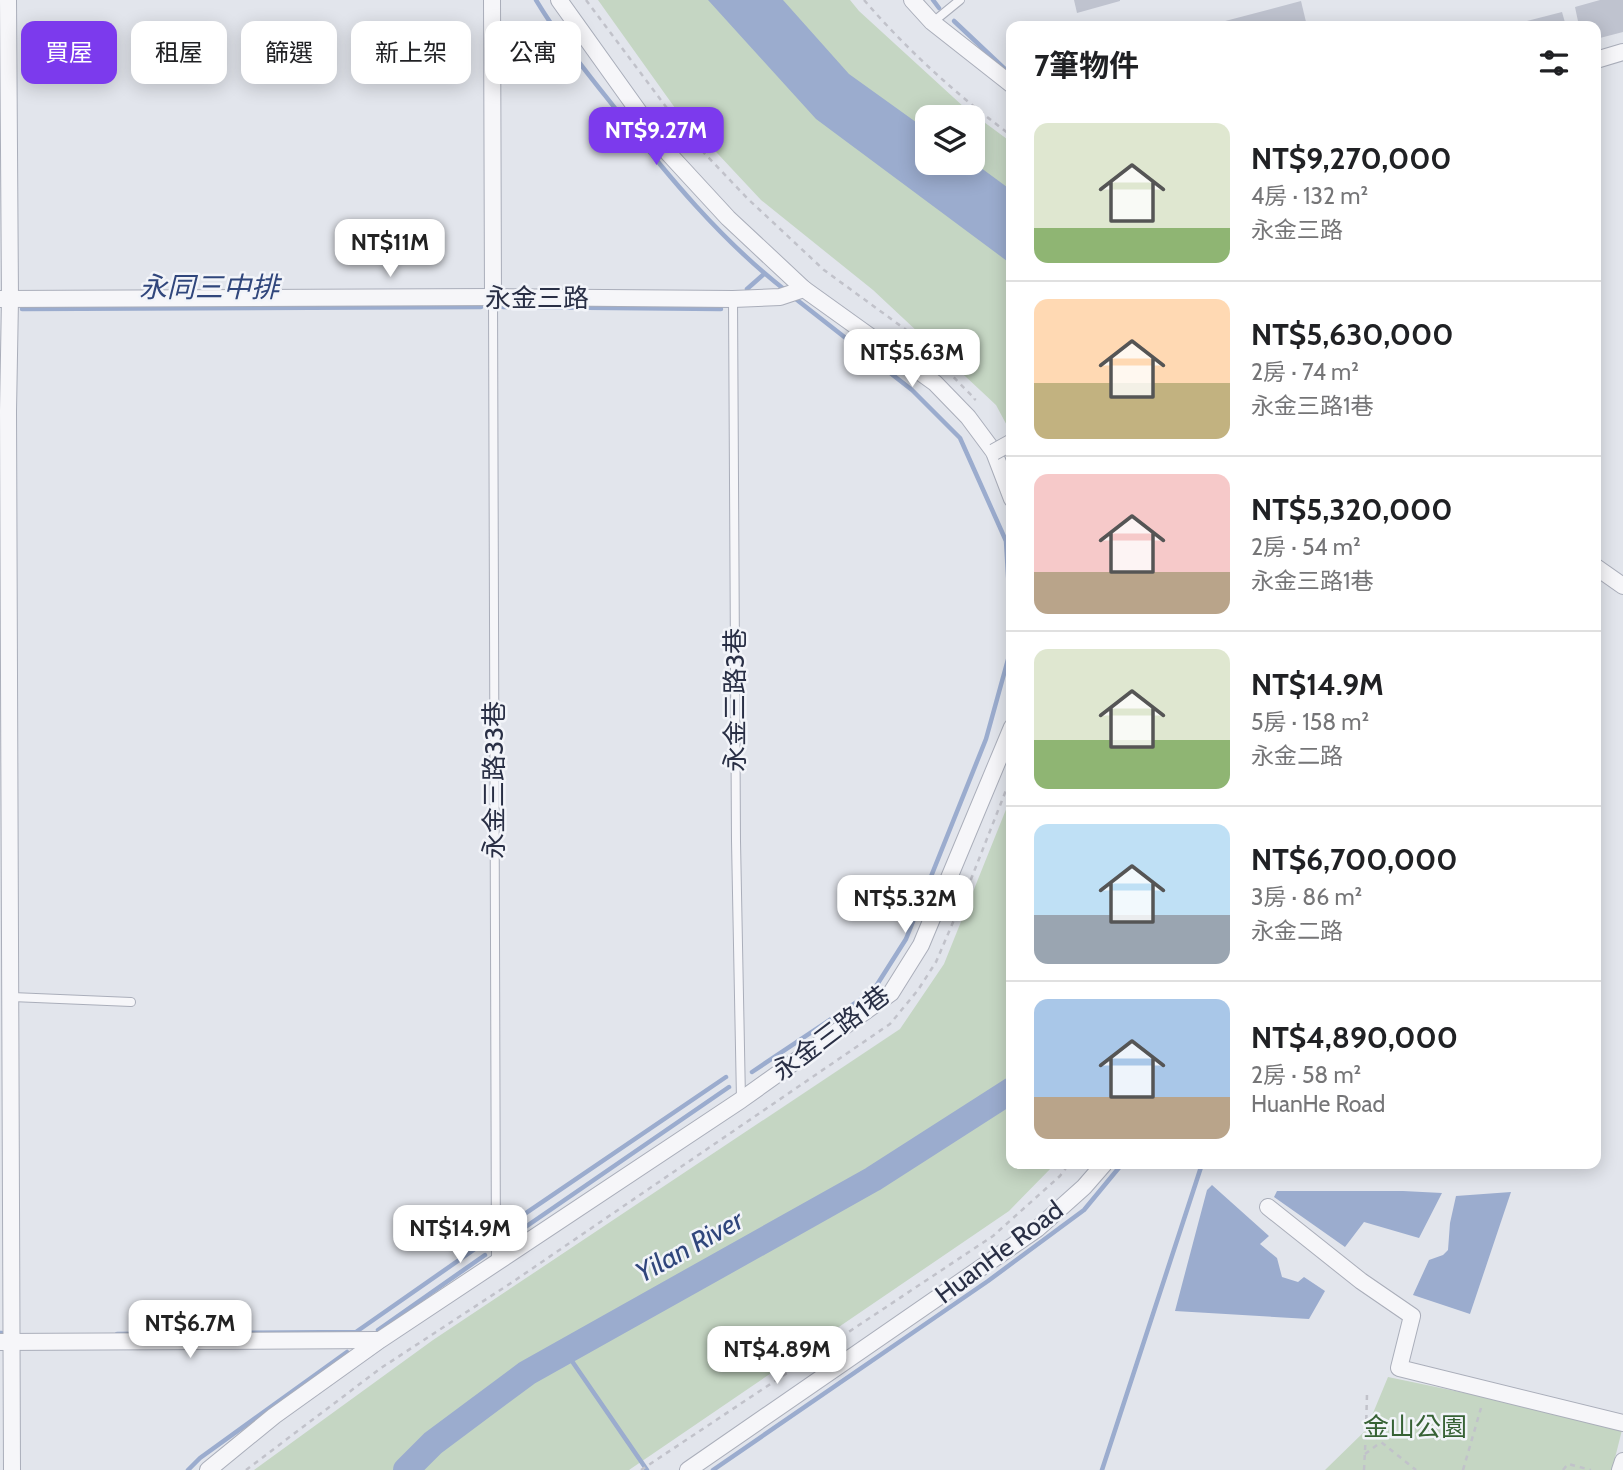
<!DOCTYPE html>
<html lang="zh-TW">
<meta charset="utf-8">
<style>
body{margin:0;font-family:Cabin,"Noto Sans TC",sans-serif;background:#f2f2f2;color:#202124;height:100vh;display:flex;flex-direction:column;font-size:26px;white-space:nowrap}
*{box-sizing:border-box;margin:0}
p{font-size:23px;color:#757577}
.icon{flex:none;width:38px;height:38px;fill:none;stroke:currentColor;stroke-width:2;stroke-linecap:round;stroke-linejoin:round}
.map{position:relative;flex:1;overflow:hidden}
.panel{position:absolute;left:1006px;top:21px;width:595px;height:1148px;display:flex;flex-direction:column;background:#fff;border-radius:14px;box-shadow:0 4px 18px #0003}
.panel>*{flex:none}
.hud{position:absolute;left:21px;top:21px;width:665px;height:63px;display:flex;gap:14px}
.tools{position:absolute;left:915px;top:105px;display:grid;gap:14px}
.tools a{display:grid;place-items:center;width:70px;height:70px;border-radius:14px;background:#fff;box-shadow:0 4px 18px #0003;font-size:35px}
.price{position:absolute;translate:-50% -60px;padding:0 16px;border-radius:14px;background:#fff;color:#222;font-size:23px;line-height:46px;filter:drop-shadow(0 2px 4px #0008)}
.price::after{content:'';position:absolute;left:50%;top:42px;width:21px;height:16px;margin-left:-10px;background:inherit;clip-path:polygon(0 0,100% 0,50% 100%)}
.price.active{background:#7c3aed;color:#fff}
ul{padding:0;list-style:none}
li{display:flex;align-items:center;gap:21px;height:175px;padding:0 28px}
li+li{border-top:2px solid #e0e0e0}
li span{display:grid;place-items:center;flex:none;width:196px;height:140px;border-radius:14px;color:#555}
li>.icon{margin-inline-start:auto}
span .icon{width:84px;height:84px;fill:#fffc;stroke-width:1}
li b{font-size:30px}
h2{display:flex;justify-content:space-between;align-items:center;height:84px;padding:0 28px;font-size:30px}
.chip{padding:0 24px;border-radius:14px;background:#fff;box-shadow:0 4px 18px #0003;font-size:24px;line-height:63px}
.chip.active{background:#7c3aed;color:#fff}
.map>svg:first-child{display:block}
.green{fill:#c5d6c3;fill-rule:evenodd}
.water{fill:#9bacce}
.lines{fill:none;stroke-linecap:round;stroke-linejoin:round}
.stream{stroke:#9bacce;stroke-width:4.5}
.river{stroke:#9bacce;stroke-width:26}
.building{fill:#bfc3cf}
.service-casing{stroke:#aaaeba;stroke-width:10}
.minor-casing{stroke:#aaaeba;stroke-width:18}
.path{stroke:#c1c2ca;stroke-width:2.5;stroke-dasharray:5 5;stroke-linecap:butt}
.service{stroke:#f6f6f9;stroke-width:8}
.minor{stroke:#f6f6f9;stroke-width:16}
.minor-bridge-casing{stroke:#aaaeba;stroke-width:18;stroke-linecap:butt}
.minor-bridge{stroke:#f6f6f9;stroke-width:16}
.labels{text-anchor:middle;stroke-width:5;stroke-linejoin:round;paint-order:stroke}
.street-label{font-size:26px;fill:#292f45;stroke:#f2f4f9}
.park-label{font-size:26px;fill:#376235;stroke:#f2f4f9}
.water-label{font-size:28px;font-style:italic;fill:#30467c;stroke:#f2f4f9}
</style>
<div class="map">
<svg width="1623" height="1470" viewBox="0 0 1623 1470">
<rect width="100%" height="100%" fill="#e2e5ec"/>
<!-- green -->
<g class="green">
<path d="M598 0H850L859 11 965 108 1011 142V433L996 405 873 290 761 200 675 108ZM928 117H973V163H928Z"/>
<polygon points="1011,797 1012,1164 1055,1164 1009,1211 629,1470 254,1470 433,1340 900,1029 944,964"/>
<polygon points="1388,1377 1623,1426 1612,1470 1325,1470 1366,1430"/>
</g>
<!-- water -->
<g class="water">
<polygon points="708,0 783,0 849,74 927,130 928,163 973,162 1011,190 1011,264 816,119"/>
<polygon points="1212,1185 1269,1236 1260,1244 1277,1258 1282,1277 1298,1282 1304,1277 1325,1291 1309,1319 1175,1311 1207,1190"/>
<polygon points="1277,1191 1403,1191 1442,1193 1419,1238 1364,1222 1345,1247 1274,1197"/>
<polygon points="1511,1192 1470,1314 1413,1295 1429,1260 1443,1255 1448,1250 1450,1223 1456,1196"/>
</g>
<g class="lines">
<!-- stream -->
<g class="stream">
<path d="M536 0C560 40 589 75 618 112 668 176 721 240 785 290"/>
<polyline points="933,0 939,8"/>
<polyline points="954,21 1008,72"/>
<polyline points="747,289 764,274"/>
<polyline points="792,296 912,390 960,438 1006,541 1012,641"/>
<polyline points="503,307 721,309"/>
<polyline points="22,309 481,307"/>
<polyline points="752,1072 873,991 906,939 986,739 1012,645"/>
<polyline points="504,1228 726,1077"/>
<polyline points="508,1239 729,1087"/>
<polyline points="378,1330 485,1255"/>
<polyline points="0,1333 2,1333"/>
<polyline points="117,1334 356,1332 482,1244"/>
<polyline points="565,1351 647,1470"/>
<polyline points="188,1470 200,1458 347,1352"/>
<polyline points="713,1470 988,1281 1084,1210 1122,1164"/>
<polyline points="1102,1470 1202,1164"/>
</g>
<!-- river -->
<polyline class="river" points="406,1470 433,1443 527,1373 873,1179 1012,1090"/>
</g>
<!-- building -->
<g class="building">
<polygon points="1074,0 1120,0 1120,1 1077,13"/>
<polygon points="1600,0 1623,0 1623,32 1596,39 1596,26 1579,26 1575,7"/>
<polygon points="1301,1 1307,26 1210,26 1210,25"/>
<polygon points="1562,12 1566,26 1520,26 1519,23"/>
</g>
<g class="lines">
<defs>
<g id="service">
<polyline points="933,22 960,0"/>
<polyline points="493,297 496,1263"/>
<polyline points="733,299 736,841 741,1100"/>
<polyline points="12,997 131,1002"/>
</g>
<g id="minor">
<polyline points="8,0 10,299 8,411 12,1470"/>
<polyline points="492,0 493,297"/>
<polyline points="559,0 669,154 728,218 804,289 935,383 968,417 994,452 1012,499"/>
<polyline points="912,0 932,22 1012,85"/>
<polyline points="1596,60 1623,52"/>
<polyline points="0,299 493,297 733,299 780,297 804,289"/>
<polyline points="1596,567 1623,586"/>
<polyline points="1268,1207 1361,1281 1412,1316 1399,1368 1623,1423"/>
<polyline points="0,1342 379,1340"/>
<polyline points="208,1470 274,1416 380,1340 741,1100 891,993 921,945 1012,727"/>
<polyline points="688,1470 1037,1229 1084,1187 1104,1164"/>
<polyline points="1620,1470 1623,1461"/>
</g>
</defs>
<!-- service casing -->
<use href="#service" class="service-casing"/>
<!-- minor casing -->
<use href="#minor" class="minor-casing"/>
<!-- path -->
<g class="path">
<polyline points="586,0 687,135 748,199 824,270 909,332 975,399 974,400"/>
<path d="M864 0C908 51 958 96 1012 136"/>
<polyline points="1366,1430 1367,1394"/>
<polyline points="1365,1454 1381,1442"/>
<polyline points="246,1470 381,1368 514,1281 890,1024 918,990 936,962 966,892 1012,775"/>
<polyline points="641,1470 993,1236 1060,1176 1069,1164"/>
<polyline points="1364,1470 1366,1430 1416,1470"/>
<polyline points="1463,1470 1481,1408"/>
<polyline points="1563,1470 1568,1464 1591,1470"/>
</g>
<!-- service -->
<use href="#service" class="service"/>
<!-- minor -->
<use href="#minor" class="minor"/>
<defs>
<polyline id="minor-bridge" points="994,452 1012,442"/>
</defs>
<!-- minor-bridge casing -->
<use href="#minor-bridge" class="minor-bridge-casing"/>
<!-- minor-bridge -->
<use href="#minor-bridge" class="minor-bridge"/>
</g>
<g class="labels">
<!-- street labels -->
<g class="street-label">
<text x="537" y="307">永金三路</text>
<text transform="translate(735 700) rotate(-90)" y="9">永金三路3巷</text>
<text transform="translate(494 780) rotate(-90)" y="9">永金三路33巷</text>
<text transform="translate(831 1033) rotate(-37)" y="9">永金三路1巷</text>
<text transform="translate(999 1252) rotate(-37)" y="9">HuanHe Road</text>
</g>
<!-- park labels -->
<g class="park-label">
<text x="1415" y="1436">金山公園</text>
</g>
<!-- water labels -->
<g class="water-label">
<text x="209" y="297">永同三中排</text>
<text transform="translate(689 1246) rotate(-29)" y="10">Yilan River</text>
</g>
</g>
</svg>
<div class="tools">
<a><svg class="icon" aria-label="layers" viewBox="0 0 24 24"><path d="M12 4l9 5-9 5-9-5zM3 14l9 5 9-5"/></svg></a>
</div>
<b class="price active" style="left:656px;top:167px">NT$9.27M</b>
<b class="price" style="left:390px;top:279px">NT$11M</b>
<b class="price" style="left:912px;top:389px">NT$5.63M</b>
<b class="price" style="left:905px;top:935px">NT$5.32M</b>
<b class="price" style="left:460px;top:1265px">NT$14.9M</b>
<b class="price" style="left:190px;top:1360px">NT$6.7M</b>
<b class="price" style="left:777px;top:1386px">NT$4.89M</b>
<div class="hud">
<a class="chip active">買屋</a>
<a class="chip">租屋</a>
<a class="chip">篩選</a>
<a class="chip">新上架</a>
<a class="chip">公寓</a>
</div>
<section class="panel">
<h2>7筆物件<svg class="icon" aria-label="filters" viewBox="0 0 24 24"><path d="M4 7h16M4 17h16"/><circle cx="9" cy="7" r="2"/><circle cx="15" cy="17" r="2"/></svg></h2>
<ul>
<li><span style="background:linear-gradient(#dfe7d0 75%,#8fb573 0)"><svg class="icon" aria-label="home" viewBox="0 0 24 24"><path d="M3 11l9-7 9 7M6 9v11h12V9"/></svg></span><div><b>NT$9,270,000</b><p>4房 · 132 m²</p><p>永金三路</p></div></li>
<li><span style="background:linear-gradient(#ffd9b3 60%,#c2b280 0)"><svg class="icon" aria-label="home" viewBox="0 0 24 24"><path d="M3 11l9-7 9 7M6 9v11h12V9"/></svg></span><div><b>NT$5,630,000</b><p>2房 · 74 m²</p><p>永金三路1巷</p></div></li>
<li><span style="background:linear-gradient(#f6c9c9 70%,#b9a48a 0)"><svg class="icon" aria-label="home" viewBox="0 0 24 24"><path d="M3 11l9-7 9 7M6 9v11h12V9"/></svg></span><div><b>NT$5,320,000</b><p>2房 · 54 m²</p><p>永金三路1巷</p></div></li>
<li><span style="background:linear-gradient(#dfe7d0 65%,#8fb573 0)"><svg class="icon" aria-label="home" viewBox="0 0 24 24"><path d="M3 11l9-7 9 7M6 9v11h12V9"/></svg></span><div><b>NT$14.9M</b><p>5房 · 158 m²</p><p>永金二路</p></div></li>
<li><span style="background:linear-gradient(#bfe0f5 65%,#9aa5b1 0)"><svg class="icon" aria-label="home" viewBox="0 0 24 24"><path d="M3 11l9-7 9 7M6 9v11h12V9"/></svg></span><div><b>NT$6,700,000</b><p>3房 · 86 m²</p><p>永金二路</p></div></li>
<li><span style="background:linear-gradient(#a9c7e8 70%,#b9a48a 0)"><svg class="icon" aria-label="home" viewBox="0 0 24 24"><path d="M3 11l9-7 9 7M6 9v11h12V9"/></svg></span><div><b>NT$4,890,000</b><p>2房 · 58 m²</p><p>HuanHe Road</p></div></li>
</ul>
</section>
</div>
